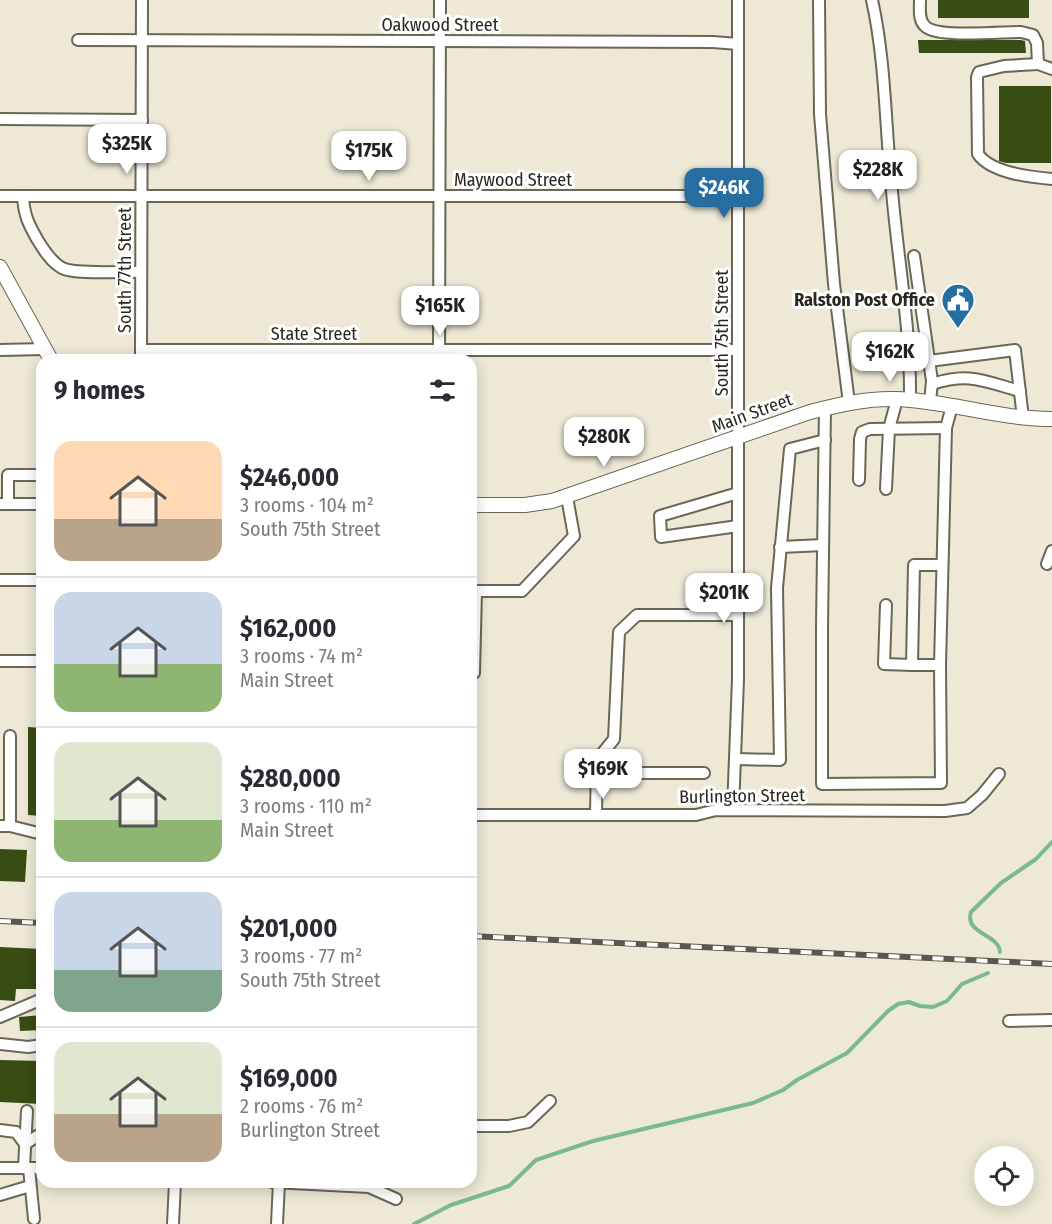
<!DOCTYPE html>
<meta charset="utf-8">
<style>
body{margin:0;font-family:"Fira Sans Condensed",sans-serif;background:#f2f2f3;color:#2b2b33;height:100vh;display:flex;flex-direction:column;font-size:22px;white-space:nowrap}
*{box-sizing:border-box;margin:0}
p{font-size:20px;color:#7c7c81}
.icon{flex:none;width:33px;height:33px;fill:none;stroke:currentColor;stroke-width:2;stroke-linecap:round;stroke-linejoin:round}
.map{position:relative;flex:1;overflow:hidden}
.side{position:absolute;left:36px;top:354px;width:441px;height:834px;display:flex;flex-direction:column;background:#fff;border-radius:18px;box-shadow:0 3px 15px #0003}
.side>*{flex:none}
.buttons{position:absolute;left:974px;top:1146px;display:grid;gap:12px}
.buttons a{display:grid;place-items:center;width:60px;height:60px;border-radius:50%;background:#fff;box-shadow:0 3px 15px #0003;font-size:30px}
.price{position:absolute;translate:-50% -51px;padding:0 14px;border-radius:12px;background:#fff;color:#222;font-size:20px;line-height:39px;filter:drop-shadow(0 2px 3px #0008)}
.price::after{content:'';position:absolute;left:50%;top:36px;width:18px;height:14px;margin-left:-9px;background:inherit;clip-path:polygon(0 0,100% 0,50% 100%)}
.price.on{background:#266da1;color:#fff}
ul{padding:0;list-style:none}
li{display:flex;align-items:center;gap:18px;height:150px;padding:0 18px}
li+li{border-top:2px solid #e1e1e2}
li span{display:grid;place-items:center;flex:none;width:168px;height:120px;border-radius:18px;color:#555}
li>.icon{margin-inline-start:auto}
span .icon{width:72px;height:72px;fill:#fffc;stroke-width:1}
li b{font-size:26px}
h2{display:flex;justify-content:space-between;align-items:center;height:72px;padding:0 18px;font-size:26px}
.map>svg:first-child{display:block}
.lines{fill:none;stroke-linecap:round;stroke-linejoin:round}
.stream{stroke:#7ab993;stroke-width:4}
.building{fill:#384d14}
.minor-casing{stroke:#6a6755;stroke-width:14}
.major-casing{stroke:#6a6755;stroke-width:16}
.minor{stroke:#fff;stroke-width:10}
.major{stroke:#fff;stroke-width:14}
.rail-casing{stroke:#5a584e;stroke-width:6}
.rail{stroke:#fff;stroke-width:4;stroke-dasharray:11;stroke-linecap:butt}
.labels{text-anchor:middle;stroke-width:6;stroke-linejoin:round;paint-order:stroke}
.street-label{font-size:18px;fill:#282720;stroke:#fff}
.poi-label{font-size:18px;font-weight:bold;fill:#282720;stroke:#fff;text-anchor:end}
</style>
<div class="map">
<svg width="1052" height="1224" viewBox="0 0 1052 1224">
<rect width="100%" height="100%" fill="#ede9d6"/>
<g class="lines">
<!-- stream -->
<g class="stream">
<path d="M1000 952C999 934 964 934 971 912L1001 883 1036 859 1052 842"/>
<polyline points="414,1224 451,1205 509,1186 536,1160 593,1141 753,1103 783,1090 797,1080 847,1053 888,1011 898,1004 909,1002 920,1006 933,1007 947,1001 962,984 988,973"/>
</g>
</g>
<!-- building -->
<g class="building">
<rect x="938" y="0" width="91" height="18"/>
<polygon points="918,40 1021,40 1025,41 1026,53 919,53"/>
<polygon points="999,86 1051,86 1051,163 1006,163 999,161"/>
<polygon points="28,727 42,728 42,816 28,815"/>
<polygon points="0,849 27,850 25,882 0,881"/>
<polygon points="0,947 42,949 42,989 16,989 15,1001 0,1000"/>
<polygon points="42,1015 42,1030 20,1031 19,1017"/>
<polygon points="0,1060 42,1061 42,1104 0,1102"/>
</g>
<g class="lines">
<defs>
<g id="minor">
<polyline points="819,0 820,114 834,284 849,403"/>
<path d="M872 0C886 63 885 127 892 191 898 261 911 330 910 400"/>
<path d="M920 0C920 9 918 21 926 27 939 38 1001 32 1021 32L1033 35 1037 43 1038 64 1052 69"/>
<polyline points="78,40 713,42 738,44"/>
<path d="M1038 64 1004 66 979 72 977 77 978 154C991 173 1030 177 1052 179"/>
<polyline points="0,119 142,120"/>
<polyline points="0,196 738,196"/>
<path d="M23 196C24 215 28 223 37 239 43 249 51 262 62 268 75 275 124 271 141 272"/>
<polyline points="914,256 932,381 930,402"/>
<polyline points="0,350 45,349"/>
<polyline points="141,350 738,350"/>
<polyline points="141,360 142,0"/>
<polyline points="439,360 440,0"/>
<polyline points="929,361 1015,350 1023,418"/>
<path d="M932 384C970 372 983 381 1020 391"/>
<polyline points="825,408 822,626 822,784 941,783 940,665 946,428 952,406"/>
<polyline points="859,480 860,439 862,432 870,429 946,428"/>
<polyline points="886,489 889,429 897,399"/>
<polyline points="738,493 660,516 661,537 738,526"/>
<polyline points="0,504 42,504"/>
<polyline points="8,504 8,475 42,475"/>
<polyline points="780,547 823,545"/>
<polyline points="1047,564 1052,551"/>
<polyline points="0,580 42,580"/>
<polyline points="886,605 884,664 912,665"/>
<polyline points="0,661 42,661"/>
<polyline points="940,665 912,665 914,565 942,565"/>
<polyline points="471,673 474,673 476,591 522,591 574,536 567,497"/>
<polyline points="10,736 10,826"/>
<polyline points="736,759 780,760 777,588 790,449 825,440"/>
<polyline points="597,773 704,773"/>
<polyline points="733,810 738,679 738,0"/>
<polyline points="596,814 597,760 614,739 619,632 637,615 738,615"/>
<polyline points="471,815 696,815 716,810 945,811 967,808 982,795 999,774"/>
<polyline points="0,826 10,826 42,834"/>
<polyline points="0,1017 42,999"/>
<polyline points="1009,1021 1052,1020"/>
<polyline points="0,1044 28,1047 42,1045"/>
<polyline points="471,1126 509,1126 528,1122 550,1101"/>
<polyline points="0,1130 16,1132 25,1144 42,1133"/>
<polyline points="0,1168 42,1168"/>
<polyline points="24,1168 27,1111"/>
<polyline points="29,1168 34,1219"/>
<polyline points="272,1182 369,1187 396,1199"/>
<polyline points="0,1195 30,1186"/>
<polyline points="173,1224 175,1182"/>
<polyline points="277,1224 279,1182"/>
</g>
<g id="major">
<polyline points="0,267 51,360"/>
<path d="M471 505H525L552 501 810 412C838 405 867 398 896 399 949 401 998 419 1052 419"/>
</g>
</defs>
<!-- minor casing -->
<use href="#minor" class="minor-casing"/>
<!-- major casing -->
<use href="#major" class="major-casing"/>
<!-- minor -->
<use href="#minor" class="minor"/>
<!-- major -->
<use href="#major" class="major"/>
<defs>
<g id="rail">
<polyline points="0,921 42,923"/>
<polyline points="471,936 1052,964"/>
</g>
</defs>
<!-- rail casing -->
<use href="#rail" class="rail-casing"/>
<!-- rail -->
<use href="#rail" class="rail"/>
</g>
<!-- icons -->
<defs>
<symbol id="civic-pin" viewBox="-11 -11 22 30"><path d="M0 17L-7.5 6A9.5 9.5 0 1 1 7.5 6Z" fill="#266da1" stroke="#fff"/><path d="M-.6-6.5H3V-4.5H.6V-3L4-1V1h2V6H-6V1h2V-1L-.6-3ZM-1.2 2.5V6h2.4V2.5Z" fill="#fff"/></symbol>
</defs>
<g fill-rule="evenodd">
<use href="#civic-pin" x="939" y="281" width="38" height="52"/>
</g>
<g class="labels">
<!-- street labels -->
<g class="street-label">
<text x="440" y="31">Oakwood Street</text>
<text x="513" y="186">Maywood Street</text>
<text transform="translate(125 270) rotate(-90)" y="6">South 77th Street</text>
<text transform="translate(722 333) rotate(-90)" y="6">South 75th Street</text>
<text x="314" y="340">State Street</text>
<text transform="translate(752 413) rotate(-20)" y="6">Main Street</text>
<text transform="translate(742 796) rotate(-1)" y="6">Burlington Street</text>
</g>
<!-- poi labels -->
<g class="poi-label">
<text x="935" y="306">Ralston Post Office</text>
</g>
</g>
</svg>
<div class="buttons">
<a><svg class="icon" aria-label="locate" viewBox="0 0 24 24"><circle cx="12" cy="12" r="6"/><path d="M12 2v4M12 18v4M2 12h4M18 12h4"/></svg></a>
</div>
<b class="price" style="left:127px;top:175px">$325K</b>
<b class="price" style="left:369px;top:182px">$175K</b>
<b class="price" style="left:878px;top:201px">$228K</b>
<b class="price on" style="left:724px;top:219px">$246K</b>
<b class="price" style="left:440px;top:337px">$165K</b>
<b class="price" style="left:890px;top:383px">$162K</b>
<b class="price" style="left:604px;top:468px">$280K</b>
<b class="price" style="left:724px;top:624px">$201K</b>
<b class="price" style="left:603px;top:800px">$169K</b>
<section class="side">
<h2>9 homes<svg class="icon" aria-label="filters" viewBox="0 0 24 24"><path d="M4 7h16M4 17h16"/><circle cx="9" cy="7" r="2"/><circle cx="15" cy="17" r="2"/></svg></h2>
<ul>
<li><span style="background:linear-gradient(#ffd9b3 65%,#b9a48a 0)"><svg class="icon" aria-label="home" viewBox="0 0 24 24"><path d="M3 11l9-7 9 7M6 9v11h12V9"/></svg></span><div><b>$246,000</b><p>3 rooms · 104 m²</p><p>South 75th Street</p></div></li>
<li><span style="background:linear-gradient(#c9d6e8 60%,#8fb573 0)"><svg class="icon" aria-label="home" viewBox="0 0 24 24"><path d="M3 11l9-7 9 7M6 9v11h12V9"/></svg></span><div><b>$162,000</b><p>3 rooms · 74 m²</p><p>Main Street</p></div></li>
<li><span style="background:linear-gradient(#dfe7d0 65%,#8fb573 0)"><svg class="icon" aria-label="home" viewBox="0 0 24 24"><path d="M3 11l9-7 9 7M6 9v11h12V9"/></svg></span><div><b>$280,000</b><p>3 rooms · 110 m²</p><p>Main Street</p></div></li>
<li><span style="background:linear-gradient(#c9d6e8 65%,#7fa58c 0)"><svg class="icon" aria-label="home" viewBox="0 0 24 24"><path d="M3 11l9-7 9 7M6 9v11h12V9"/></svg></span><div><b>$201,000</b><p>3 rooms · 77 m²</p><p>South 75th Street</p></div></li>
<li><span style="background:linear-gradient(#dfe7d0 60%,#b9a48a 0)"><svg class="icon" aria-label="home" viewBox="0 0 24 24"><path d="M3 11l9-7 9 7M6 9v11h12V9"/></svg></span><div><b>$169,000</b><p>2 rooms · 76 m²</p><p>Burlington Street</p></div></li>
</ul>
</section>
</div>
